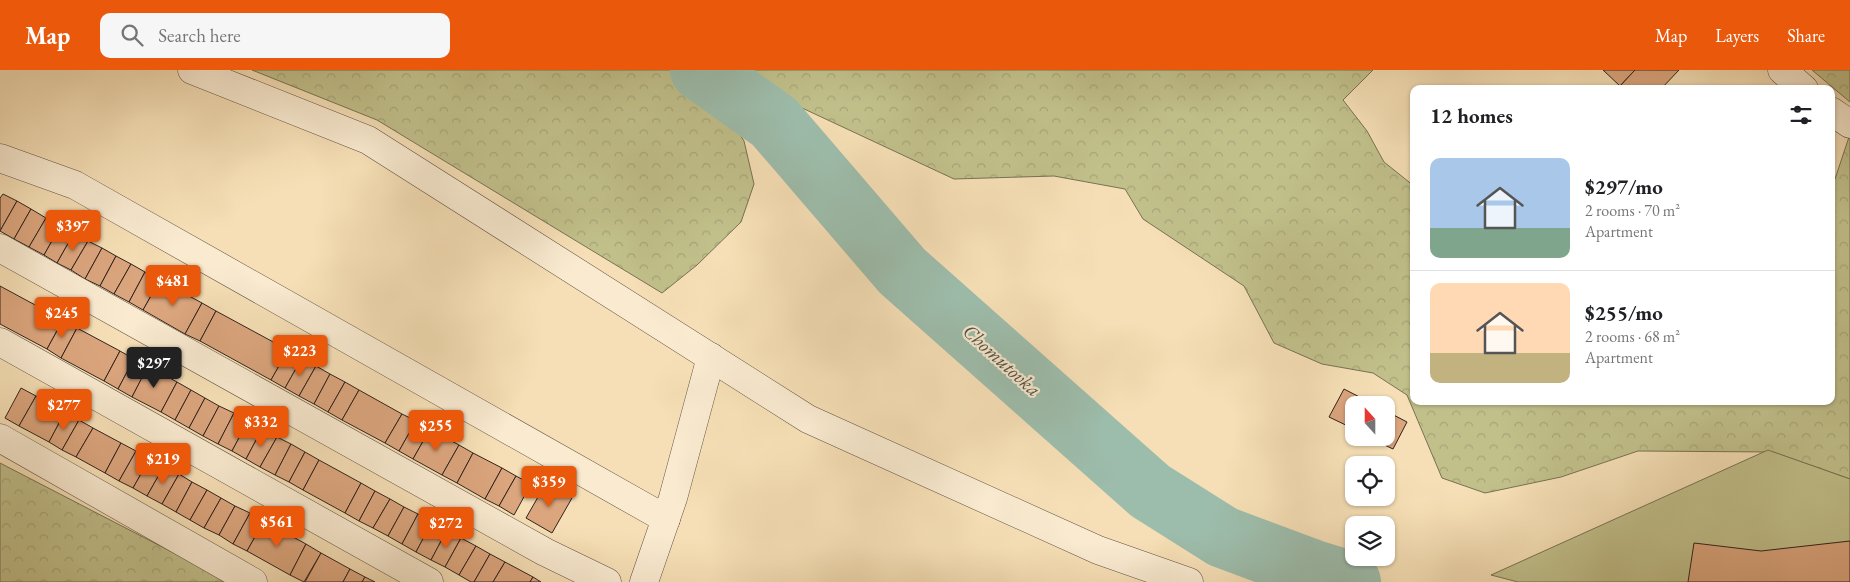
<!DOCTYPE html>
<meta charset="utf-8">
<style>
body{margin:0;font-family:"EB Garamond",serif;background:#f6f6f6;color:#202124;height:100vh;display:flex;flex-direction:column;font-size:19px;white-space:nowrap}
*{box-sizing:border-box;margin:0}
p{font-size:16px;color:#757577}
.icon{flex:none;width:28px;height:28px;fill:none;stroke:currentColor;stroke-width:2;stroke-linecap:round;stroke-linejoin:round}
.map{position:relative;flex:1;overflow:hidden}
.panel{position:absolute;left:1410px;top:15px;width:425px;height:320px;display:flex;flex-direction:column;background:#fff;border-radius:10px;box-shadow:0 1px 4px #0004}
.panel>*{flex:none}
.needle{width:32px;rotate:339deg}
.buttons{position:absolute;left:1345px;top:326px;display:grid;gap:10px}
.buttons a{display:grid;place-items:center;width:50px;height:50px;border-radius:10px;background:#fff;box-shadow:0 1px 4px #0004;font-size:25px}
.price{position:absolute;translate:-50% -42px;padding:0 11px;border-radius:5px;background:#ea580c;color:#fff;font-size:16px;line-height:32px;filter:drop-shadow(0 1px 2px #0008)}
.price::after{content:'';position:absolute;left:50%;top:30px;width:15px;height:11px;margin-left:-8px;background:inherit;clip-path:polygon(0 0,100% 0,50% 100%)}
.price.on{background:#222;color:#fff}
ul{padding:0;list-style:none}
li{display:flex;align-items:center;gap:15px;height:125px;padding:0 20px}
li+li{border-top:1px solid #e0e0e0}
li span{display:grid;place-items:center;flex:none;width:140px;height:100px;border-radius:10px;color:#555}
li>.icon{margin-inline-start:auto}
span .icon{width:60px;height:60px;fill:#fffc;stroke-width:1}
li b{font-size:21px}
h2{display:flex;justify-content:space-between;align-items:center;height:60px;padding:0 20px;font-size:21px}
header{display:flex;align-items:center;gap:30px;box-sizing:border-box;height:70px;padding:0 25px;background:#ea580c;color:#fff}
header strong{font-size:24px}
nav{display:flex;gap:28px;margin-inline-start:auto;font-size:18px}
.search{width:350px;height:45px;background:#f6f6f6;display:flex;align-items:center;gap:12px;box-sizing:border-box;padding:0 18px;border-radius:10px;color:#757577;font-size:19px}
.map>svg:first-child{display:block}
.forest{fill:url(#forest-crowns);stroke:#787254}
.park{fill:#c1c08b;stroke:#787254}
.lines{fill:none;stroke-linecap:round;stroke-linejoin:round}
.river{stroke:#9dbdac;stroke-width:62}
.building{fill:#dba57d;stroke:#30231e}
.minor-casing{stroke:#625244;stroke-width:29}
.minor{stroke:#f9ead0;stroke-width:28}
.labels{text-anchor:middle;stroke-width:4.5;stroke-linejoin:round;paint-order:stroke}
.water-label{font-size:20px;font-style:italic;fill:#515149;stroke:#f9ead0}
</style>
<header>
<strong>Map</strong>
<div class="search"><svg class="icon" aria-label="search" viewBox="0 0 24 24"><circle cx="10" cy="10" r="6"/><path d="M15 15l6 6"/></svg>Search here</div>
<nav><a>Map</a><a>Layers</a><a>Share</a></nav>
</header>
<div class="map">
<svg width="1850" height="512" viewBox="0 0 1850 512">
<defs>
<pattern id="forest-crowns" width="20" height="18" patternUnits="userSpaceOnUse" patternTransform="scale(1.25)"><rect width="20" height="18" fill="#c1c08b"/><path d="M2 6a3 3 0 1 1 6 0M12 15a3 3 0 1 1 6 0" fill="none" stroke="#a6a578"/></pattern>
</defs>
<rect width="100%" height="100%" fill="#f6dfb6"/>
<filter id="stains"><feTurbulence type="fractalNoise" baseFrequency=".004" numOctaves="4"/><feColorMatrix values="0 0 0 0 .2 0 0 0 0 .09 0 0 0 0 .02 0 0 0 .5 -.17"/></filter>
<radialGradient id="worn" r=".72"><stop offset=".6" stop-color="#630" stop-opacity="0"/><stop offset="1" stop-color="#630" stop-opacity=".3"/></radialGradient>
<!-- forest -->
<g class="forest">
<polygon points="252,0 1373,0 1343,30 1367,61 1384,92 1414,116 1414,331 1831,331 1831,110 1835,109 1850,64 1850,409 1773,382 1638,381 1561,407 1485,423 1442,408 1407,325 1373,303 1322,294 1274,273 1244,216 1143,149 1125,119 1054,106 954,109 740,9 733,53 744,71 754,114 741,152 697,195 662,223 377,50"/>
<polygon points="1812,0 1850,0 1850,32"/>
<polygon points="0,393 230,512 0,512"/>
</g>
<!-- park -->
<polygon class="park" points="1768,380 1850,409 1850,512 1518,512 1491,505"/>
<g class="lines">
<!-- river -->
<polyline class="river" points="701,0 774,52 902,201 1150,421 1223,467 1317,502 1350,512"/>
</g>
<!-- building -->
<g class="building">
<polygon points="1603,0 1635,0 1620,16"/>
<polygon points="1635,0 1679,0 1661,19 1622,19 1620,16"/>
<polygon points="3,124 17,131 0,161 0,128"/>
<polygon points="17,131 31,139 14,169 0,161"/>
<polygon points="31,139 46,148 29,177 14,169"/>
<polygon points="46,148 61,155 44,185 29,177"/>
<polygon points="61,155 74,163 57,193 44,185"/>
<polygon points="74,163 88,171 71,200 57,193"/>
<polygon points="88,171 102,178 85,209 71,200"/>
<polygon points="102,178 116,186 100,216 85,209"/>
<polygon points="116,186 131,194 114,224 100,216"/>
<polygon points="131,194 145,202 129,232 114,224"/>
<polygon points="145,202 160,210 143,240 129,232"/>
<polygon points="160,210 202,233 185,264 143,240"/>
<polygon points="0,216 63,250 47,279 0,254"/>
<polygon points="202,233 216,241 200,271 185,264"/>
<polygon points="216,241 288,280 271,310 200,271"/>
<polygon points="63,250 77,258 61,288 47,279"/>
<polygon points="77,258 120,281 104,311 61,288"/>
<polygon points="288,280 302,288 285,318 271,310"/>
<polygon points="120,281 134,289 118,319 104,311"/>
<polygon points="302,288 316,296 299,326 285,318"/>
<polygon points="134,289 148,296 132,327 118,319"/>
<polygon points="148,296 177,312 161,342 132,327"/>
<polygon points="316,296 330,304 314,334 299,326"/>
<polygon points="330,304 345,312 328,342 314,334"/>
<polygon points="177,312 191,320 175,350 161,342"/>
<polygon points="345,312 359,320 342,350 328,342"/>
<polygon points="21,318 36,326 19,356 5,348"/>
<polygon points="1344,319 1375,335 1354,335 1354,359 1329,347"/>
<polygon points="191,320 205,328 189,358 175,350"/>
<polygon points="359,320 402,344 385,373 342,350"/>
<polygon points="36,326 65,342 49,372 19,356"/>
<polygon points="205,328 219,336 203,366 189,358"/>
<polygon points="219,336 234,343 218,374 203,366"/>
<polygon points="1386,341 1407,352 1393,379 1370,368 1386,368"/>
<polygon points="65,342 79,350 62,380 49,372"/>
<polygon points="234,343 248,351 232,381 218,374"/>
<polygon points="402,344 416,351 399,381 385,373"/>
<polygon points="79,350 93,358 76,387 62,380"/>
<polygon points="248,351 262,359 246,389 232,381"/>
<polygon points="416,351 430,359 413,389 399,381"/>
<polygon points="93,358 121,373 105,403 76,387"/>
<polygon points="262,359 277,367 260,397 246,389"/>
<polygon points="430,359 459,375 442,405 413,389"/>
<polygon points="277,367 291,374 275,405 260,397"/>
<polygon points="121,373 136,381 119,411 105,403"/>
<polygon points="291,374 305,382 289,412 275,405"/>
<polygon points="459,375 473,383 457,413 442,405"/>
<polygon points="136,381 150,388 133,418 119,411"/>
<polygon points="305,382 319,390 303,420 289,412"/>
<polygon points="473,383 502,398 485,429 457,413"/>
<polygon points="150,388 164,396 147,426 133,418"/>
<polygon points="319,390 361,413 345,443 303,420"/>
<polygon points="164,396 179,404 162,434 147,426"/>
<polygon points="502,398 516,406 499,436 485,429"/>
<polygon points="179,404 192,412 176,442 162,434"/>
<polygon points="516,406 531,414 514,445 499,436"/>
<polygon points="192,412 207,420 190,450 176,442"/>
<polygon points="361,413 375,421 359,451 345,443"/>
<polygon points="546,413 572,428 552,463 526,448"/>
<polygon points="207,420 221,428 204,458 190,450"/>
<polygon points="375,421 390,429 373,458 359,451"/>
<polygon points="221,428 235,436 219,465 204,458"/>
<polygon points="390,429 404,437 388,466 373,458"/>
<polygon points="235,436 250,443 233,474 219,465"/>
<polygon points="404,437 418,444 402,474 388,466"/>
<polygon points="250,443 264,451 247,481 233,474"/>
<polygon points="418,444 432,452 416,482 402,474"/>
<polygon points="264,451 306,474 290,505 247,481"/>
<polygon points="432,452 447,460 431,490 416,482"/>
<polygon points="447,460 461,468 445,497 431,490"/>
<polygon points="461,468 476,476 459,505 445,497"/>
<polygon points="1850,471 1850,512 1688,512 1694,473 1761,481"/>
<polygon points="306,474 321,483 304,512 290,505"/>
<polygon points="476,476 490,484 474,512 471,512 459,505"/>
<polygon points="321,483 350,499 343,512 305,512"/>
<polygon points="490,484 505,492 493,512 474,512"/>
<polygon points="505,492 533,507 530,512 493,512"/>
<polygon points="350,499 365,507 362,512 343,512"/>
<polygon points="365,507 375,512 362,512"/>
<polygon points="533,507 541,512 530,512"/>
</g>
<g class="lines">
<defs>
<g id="minor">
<polyline points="192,0 368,70 808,349 1098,480 1189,512"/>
<polyline points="1782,0 1804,19"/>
<polyline points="1831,41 1850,54"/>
<polyline points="0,88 75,115 666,449"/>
<polyline points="0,178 545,482 607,512"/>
<polyline points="0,272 429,512"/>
<polyline points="0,368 253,512"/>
<polyline points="644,512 673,428 711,287"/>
</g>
</defs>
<!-- minor casing -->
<use href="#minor" class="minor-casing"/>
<!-- minor -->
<use href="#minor" class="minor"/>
</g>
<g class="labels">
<!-- water labels -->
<g class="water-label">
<text transform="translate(1002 290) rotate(42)" y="7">Chomutovka</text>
</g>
</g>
<rect width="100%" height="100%" filter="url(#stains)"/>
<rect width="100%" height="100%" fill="url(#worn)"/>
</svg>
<div class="buttons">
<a><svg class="needle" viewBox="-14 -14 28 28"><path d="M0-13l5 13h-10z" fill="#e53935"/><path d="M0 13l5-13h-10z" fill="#757577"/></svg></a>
<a><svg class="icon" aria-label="locate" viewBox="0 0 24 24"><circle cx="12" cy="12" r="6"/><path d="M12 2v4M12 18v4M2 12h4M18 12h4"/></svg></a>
<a><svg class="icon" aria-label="layers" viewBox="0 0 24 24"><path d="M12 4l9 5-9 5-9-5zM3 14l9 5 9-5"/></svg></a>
</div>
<b class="price" style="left:73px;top:182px">$397</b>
<b class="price" style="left:173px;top:237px">$481</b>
<b class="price" style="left:62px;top:269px">$245</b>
<b class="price" style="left:300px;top:307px">$223</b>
<b class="price on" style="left:154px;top:319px">$297</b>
<b class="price" style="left:64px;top:361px">$277</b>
<b class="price" style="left:261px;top:378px">$332</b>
<b class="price" style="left:436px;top:382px">$255</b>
<b class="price" style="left:163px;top:415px">$219</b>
<b class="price" style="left:549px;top:438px">$359</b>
<b class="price" style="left:277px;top:478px">$561</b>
<b class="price" style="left:446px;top:479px">$272</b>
<section class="panel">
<h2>12 homes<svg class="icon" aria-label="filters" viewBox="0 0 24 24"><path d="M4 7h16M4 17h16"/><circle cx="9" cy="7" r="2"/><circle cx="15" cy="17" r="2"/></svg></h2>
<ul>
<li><span style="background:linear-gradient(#a9c7e8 70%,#7fa58c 0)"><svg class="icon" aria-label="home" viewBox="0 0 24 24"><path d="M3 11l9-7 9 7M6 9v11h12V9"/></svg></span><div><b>$297/mo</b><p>2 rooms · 70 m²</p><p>Apartment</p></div></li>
<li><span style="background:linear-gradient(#ffd9b3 70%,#c2b280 0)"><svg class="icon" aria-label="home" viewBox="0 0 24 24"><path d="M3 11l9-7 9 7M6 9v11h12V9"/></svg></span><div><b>$255/mo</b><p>2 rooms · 68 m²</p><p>Apartment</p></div></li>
</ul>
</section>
</div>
